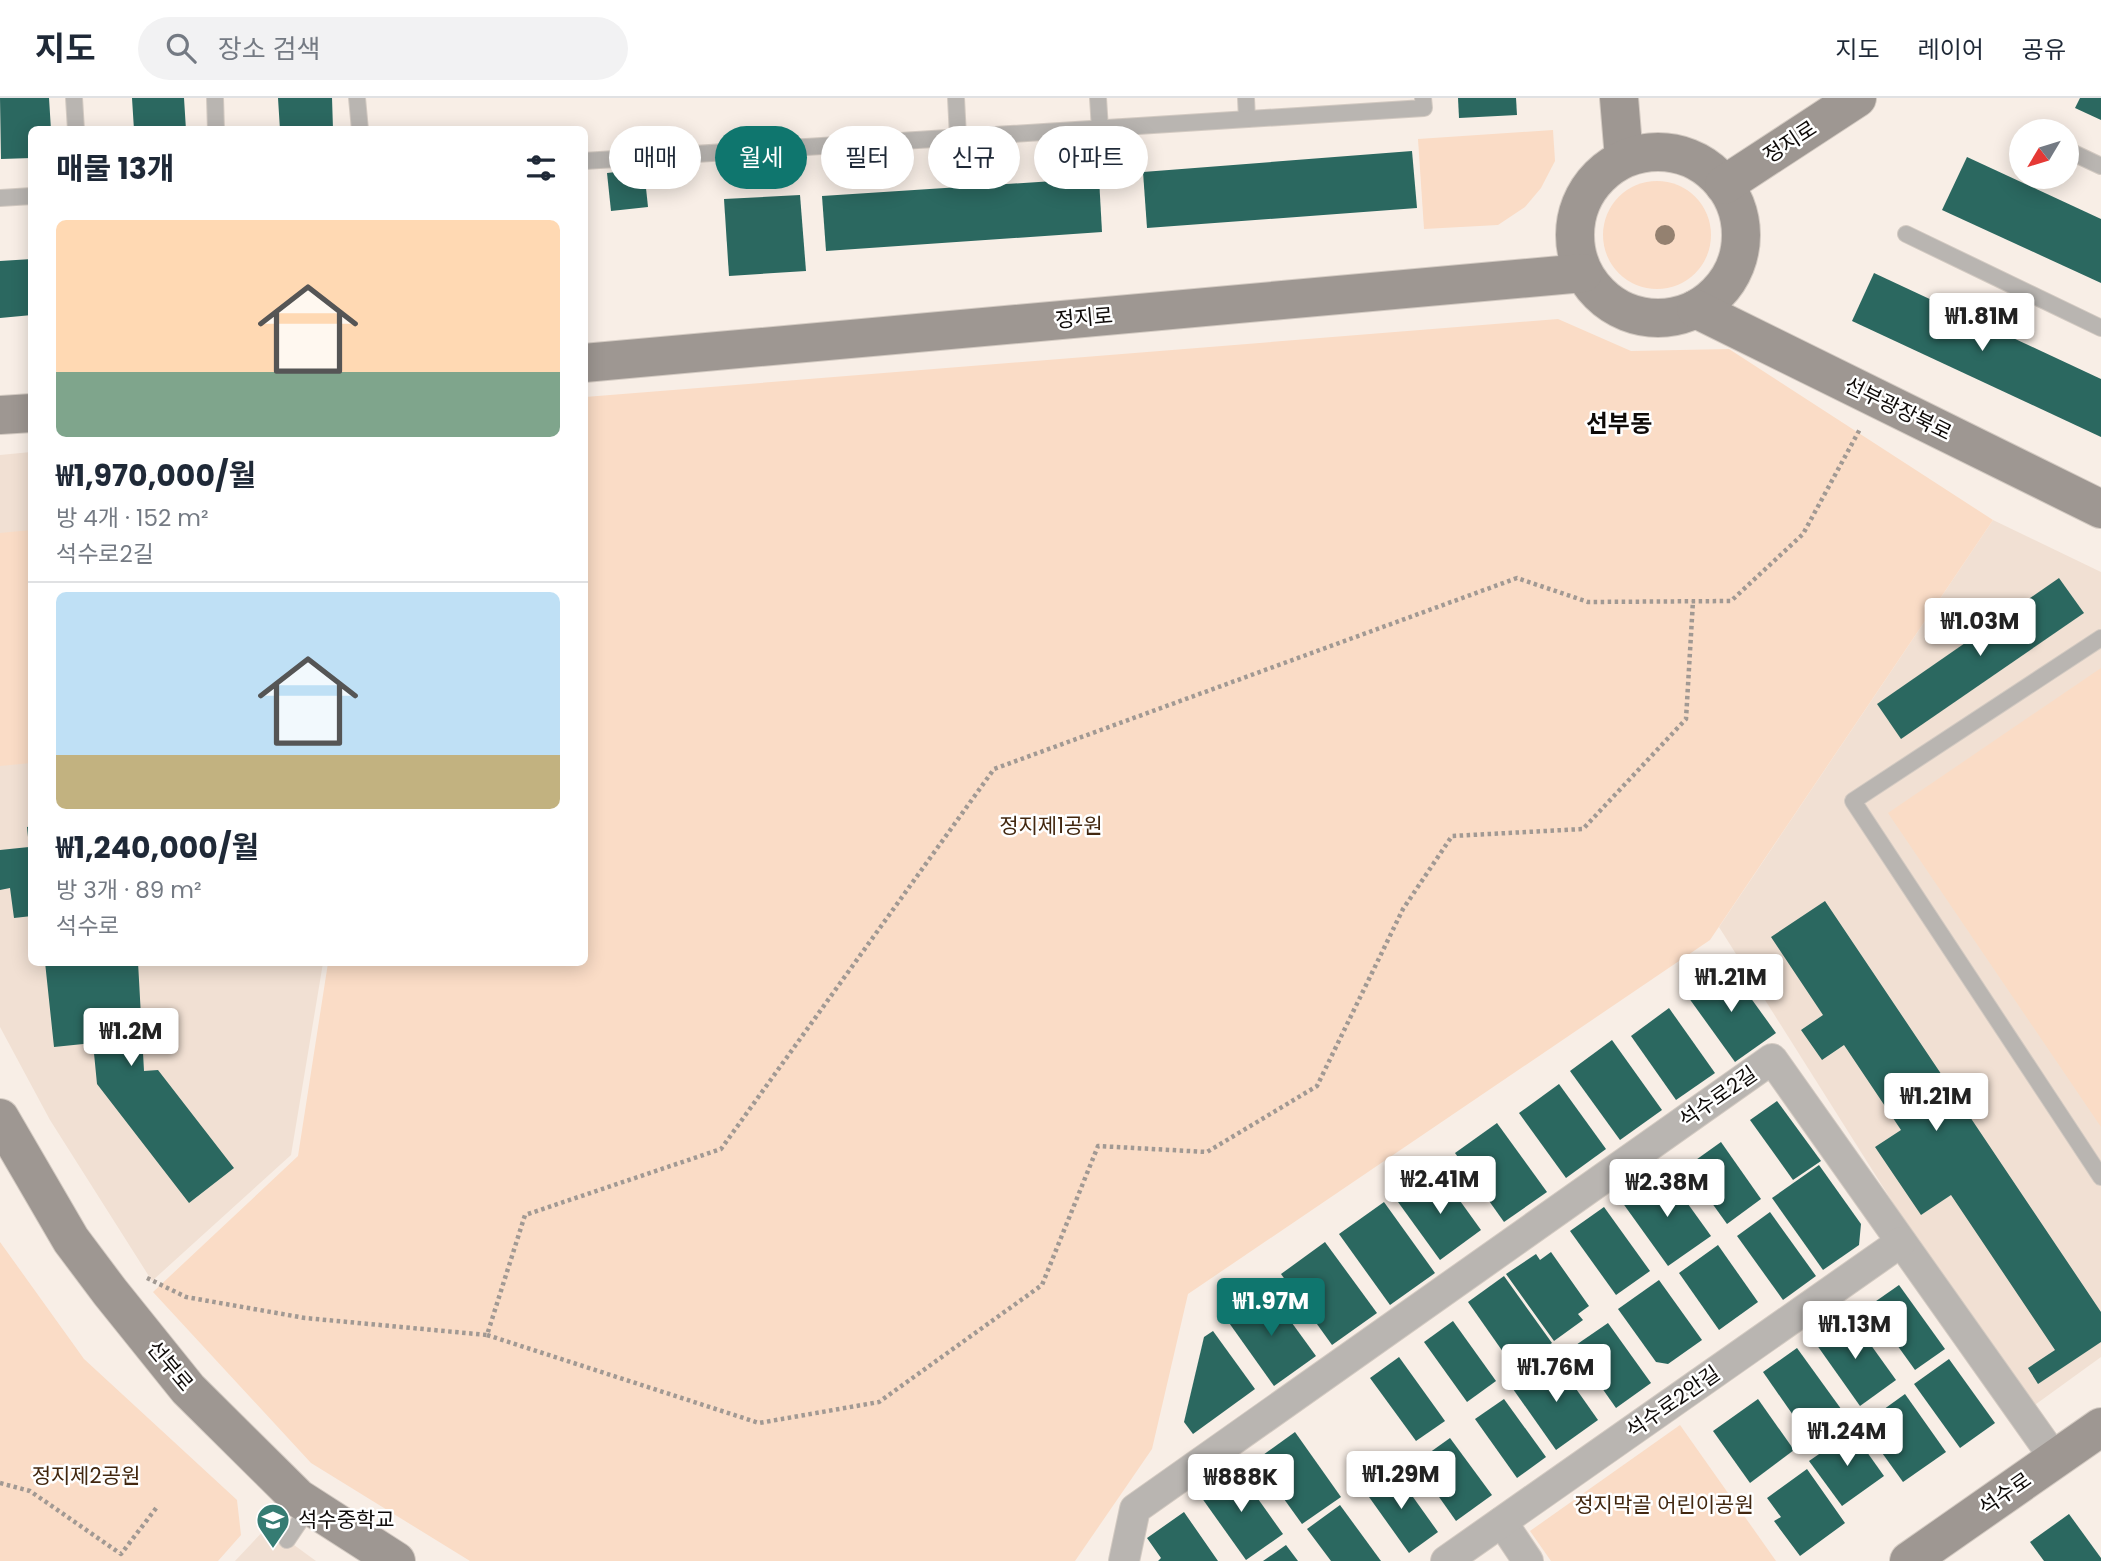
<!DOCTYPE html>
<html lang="ko">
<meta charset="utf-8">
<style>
body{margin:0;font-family:Poppins,"Noto Sans KR",sans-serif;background:#f2f2f3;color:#1f2937;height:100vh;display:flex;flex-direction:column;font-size:26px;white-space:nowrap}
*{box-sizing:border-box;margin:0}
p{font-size:23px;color:#747a83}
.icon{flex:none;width:38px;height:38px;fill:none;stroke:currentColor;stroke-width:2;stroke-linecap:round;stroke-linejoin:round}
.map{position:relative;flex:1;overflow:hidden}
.details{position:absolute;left:28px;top:28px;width:560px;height:840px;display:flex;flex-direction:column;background:#fff;border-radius:10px;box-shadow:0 4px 18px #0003}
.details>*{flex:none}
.banner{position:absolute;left:609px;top:28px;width:665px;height:63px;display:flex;gap:14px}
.needle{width:46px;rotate:232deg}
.buttons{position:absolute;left:2009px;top:21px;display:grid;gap:14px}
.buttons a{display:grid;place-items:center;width:70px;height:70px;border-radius:50%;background:#fff;box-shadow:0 4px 18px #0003;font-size:35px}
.price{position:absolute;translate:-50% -60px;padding:0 16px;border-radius:7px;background:#fff;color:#222;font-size:23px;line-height:46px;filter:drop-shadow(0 2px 4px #0008)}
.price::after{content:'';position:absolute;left:50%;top:42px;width:21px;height:16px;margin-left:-10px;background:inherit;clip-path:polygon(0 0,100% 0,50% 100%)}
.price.on{background:#0f766e;color:#fff}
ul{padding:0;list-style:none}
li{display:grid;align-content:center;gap:14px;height:371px;padding:0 28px}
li+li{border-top:2px solid #e0e1e3}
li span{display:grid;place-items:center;height:217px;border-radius:10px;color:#555}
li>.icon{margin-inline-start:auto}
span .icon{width:126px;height:126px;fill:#fffc;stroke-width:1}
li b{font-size:30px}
h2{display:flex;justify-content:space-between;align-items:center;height:84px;padding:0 28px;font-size:30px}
.pill{padding:0 24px;border-radius:32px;background:#fff;box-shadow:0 4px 18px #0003;font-size:24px;line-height:63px}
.pill.on{background:#0f766e;color:#fff}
header{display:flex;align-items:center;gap:42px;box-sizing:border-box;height:98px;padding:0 35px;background:#fff;border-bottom:2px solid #e0e1e3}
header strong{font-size:33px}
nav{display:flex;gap:38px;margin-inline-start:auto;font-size:24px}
.search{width:490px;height:63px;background:#f2f2f3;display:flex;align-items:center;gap:18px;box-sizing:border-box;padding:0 24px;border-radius:38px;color:#747a83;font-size:26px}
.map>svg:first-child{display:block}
.built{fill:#f1e0d3}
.green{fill:#fadcc6}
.building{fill:#2b6860}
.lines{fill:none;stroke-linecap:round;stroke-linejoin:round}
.lane-casing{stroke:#d3cac2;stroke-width:18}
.street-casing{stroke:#d3cac2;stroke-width:32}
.secondary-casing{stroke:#d3cac2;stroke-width:40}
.path{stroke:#a19993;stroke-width:4.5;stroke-dasharray:3.5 3.5;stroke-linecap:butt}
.lane{stroke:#b9b5b1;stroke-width:16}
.street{stroke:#b9b5b1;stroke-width:30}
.secondary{stroke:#9e9792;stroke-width:38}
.tree{fill:#948170}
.labels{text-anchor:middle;stroke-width:5;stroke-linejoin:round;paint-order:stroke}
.street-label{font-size:21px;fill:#0e0a08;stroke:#fff}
.park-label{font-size:21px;fill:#42270f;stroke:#fff}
.poi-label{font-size:21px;fill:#0e0a08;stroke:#fff;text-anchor:start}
.quarter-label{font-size:24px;font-weight:bold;fill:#0e0a08;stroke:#fff}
</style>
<header>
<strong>지도</strong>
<div class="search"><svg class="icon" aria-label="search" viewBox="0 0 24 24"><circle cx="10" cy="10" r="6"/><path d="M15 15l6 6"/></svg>장소 검색</div>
<nav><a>지도</a><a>레이어</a><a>공유</a></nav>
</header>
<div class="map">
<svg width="2101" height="1463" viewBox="0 0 2101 1463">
<rect width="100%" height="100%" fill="#f8eee6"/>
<!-- built -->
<g class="built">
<polygon points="31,354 32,864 323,865 291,1057 152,1183 50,1022 0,929 0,357"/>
<polygon points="1993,422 2101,474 2101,1259 2025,1314 1719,829"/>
<polygon points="268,1428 316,1463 235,1463"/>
</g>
<!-- green -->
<g class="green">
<polygon points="1553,32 1555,63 1541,90 1525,109 1498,127 1424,131 1418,41"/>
<circle cx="1657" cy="137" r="54"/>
<polygon points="1558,221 1631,253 1729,251 1993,422 1710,842 1188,1196 1152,1351 1075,1463 470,1463 311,1365 153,1194 298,1058 328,865 584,864 585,299"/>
<polygon points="31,432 31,665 0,668 0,435"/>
<polygon points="2101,570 2101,1029 1888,715"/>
<polygon points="0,1144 84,1261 237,1402 241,1437 218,1463 0,1463"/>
<polygon points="1680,1327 1776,1463 1551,1463 1530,1433"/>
</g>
<!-- building -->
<g class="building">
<polygon points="0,0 49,0 51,32 32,32 32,60 1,61"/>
<polygon points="132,0 184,0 186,32 134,32"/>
<polygon points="278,0 332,0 333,32 280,32"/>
<polygon points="1458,0 1516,0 1517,17 1459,20"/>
<polygon points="2080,0 2101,0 2101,22 2075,10"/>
<polygon points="1412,53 1417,110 1147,130 1143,74"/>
<polygon points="1967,59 2101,121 2101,185 1942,112"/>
<polygon points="644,71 648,109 611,113 607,75"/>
<polygon points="1099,80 1102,134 826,153 822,98"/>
<polygon points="800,97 806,173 729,178 724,101"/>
<polygon points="32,161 32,217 0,220 0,163"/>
<polygon points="1874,175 2101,281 2101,339 1852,223"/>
<polygon points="2059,480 2084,515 1901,641 1877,606"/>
<polygon points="32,728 32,818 14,820 10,790 0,792 0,752 29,749 27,729"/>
<polygon points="1825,803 2101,1214 2101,1244 2038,1286 2028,1270 2055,1252 1951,1097 1921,1117 1875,1049 1901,1032 1844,947 1822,962 1801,932 1823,917 1771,839"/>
<polygon points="45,864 138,864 144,973 158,972 234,1070 189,1105 97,986 93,945 54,949"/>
<polygon points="1727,867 1776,935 1735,964 1686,896"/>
<polygon points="1669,910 1715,975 1676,1002 1631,938"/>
<polygon points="1612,942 1662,1012 1620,1042 1570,973"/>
<polygon points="1559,986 1606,1051 1566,1080 1519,1015"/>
<polygon points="1777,1003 1821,1063 1793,1082 1750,1022"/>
<polygon points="1497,1025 1547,1094 1504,1124 1455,1055"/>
<polygon points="1721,1044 1761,1101 1727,1126 1686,1069"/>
<polygon points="1819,1067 1861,1126 1859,1147 1823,1172 1772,1100"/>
<polygon points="1665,1074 1711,1138 1668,1168 1622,1104"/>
<polygon points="1440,1075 1481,1132 1440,1162 1398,1104"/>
<polygon points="1384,1104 1435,1175 1390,1207 1339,1136"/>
<polygon points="1604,1109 1650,1173 1616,1197 1570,1133"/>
<polygon points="1770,1114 1816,1178 1783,1202 1737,1138"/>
<polygon points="1325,1144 1377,1215 1332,1247 1281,1176"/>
<polygon points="1718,1147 1758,1204 1719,1232 1679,1175"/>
<polygon points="1551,1154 1589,1208 1578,1216 1583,1222 1554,1243 1506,1176 1536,1156 1540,1162"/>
<polygon points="1504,1178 1552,1245 1515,1271 1468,1204"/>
<polygon points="1659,1182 1702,1242 1668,1266 1656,1264 1618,1211"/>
<polygon points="1899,1187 1945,1251 1915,1272 1869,1208"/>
<polygon points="1268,1192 1316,1258 1274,1288 1227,1222"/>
<polygon points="1850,1218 1896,1282 1860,1308 1814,1243"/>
<polygon points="1453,1223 1496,1283 1467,1304 1424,1244"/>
<polygon points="1608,1225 1651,1285 1616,1310 1573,1249"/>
<polygon points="1213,1233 1255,1291 1193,1336 1184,1324 1204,1239"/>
<polygon points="1797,1250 1844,1315 1809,1340 1763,1274"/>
<polygon points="1399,1259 1445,1323 1416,1343 1370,1280"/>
<polygon points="1555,1261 1598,1322 1556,1352 1513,1291"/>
<polygon points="1949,1261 1995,1325 1960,1350 1914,1286"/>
<polygon points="1905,1296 1946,1354 1903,1384 1862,1327"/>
<polygon points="1504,1301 1546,1359 1517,1380 1475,1321"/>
<polygon points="1758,1301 1794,1352 1750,1385 1713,1333"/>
<polygon points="1852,1333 1884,1378 1842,1408 1809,1363"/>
<polygon points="1295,1334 1341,1399 1302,1426 1256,1362"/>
<polygon points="1450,1340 1492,1397 1456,1423 1415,1365"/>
<polygon points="1236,1370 1283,1436 1246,1462 1199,1396"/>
<polygon points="1393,1371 1438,1434 1409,1455 1364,1392"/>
<polygon points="1807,1371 1845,1425 1800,1458 1774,1423 1781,1419 1767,1400"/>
<polygon points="1340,1407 1381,1463 1331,1463 1307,1431"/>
<polygon points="1184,1414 1218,1463 1158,1463 1161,1460 1147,1440"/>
<polygon points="2069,1416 2101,1460 2101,1463 2044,1463 2030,1444"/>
<polygon points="1286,1447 1298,1463 1263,1463"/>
</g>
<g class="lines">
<defs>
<g id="lane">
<polyline points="74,0 76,32"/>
<polyline points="215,0 216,32"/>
<polyline points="357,0 360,32"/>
<polyline points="956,0 958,39"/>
<polyline points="1098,0 1100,31"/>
<polyline points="1246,0 1247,21"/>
<polyline points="2067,52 2101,68"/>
<polyline points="584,63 1424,10 1423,0"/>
<polyline points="0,100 32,98"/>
<polyline points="1906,136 2101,230"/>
<polyline points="2101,540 1853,703 2101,1079"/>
<polyline points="287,1442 310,1408"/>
</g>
<g id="street">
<polyline points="1502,1424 1528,1463"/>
<polyline points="1124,1463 1135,1411 1772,961 2055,1361"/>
<polyline points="1446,1463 1901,1144"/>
</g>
<g id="secondary">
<polyline points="1619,0 1624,60"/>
<circle cx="1658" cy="137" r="83"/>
<polyline points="1724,87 1857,0"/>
<polyline points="1696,211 2101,411"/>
<polyline points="584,265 1583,175"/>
<polyline points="0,317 32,315"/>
<polyline points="0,1020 71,1142 110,1194 188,1291 298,1400 396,1463"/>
<polyline points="1909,1463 2101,1329"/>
</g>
</defs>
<!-- lane casing -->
<use href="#lane" class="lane-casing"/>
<!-- street casing -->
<use href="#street" class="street-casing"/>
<!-- secondary casing -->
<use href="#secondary" class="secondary-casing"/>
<!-- path -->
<g class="path">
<polyline points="147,1180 186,1199 305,1220 487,1237 525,1117 721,1051 994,671 1517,480 1588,504 1731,503 1803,436 1860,331"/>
<polyline points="487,1237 759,1325 879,1304 1042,1187 1098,1048 1207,1054 1317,988 1403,811 1452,738 1583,731 1686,621 1693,503"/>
<polyline points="0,1385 30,1393 121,1456 157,1409"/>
</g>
<!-- lane -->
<use href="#lane" class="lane"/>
<!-- street -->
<use href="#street" class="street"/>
<!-- secondary -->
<use href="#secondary" class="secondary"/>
</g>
<!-- trees -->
<circle class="tree" cx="1665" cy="137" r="10"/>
<!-- icons -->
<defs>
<symbol id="school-pin" viewBox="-11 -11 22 30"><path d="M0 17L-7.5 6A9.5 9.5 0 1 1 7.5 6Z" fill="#357c73" stroke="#fff"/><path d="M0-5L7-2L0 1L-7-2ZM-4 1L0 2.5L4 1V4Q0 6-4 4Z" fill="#fff"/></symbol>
</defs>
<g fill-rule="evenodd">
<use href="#school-pin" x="254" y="1403" width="38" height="52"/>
</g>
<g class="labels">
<!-- street labels -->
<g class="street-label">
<text transform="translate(1790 44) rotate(-33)" y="7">정지로</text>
<text transform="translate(1084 220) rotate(-5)" y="7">정지로</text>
<text transform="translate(1898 311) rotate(26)" y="7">선부광장북로</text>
<text transform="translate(1718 999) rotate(-35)" y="7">석수로2길</text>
<text transform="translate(170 1268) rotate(50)" y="7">선부로</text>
<text transform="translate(1673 1304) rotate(-35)" y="7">석수로2안길</text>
<text transform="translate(2005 1396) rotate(-35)" y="7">석수로</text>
</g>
<!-- park labels -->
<g class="park-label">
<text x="1051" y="735">정지제1공원</text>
<text x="86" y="1385">정지제2공원</text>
<text x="1664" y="1414">정지막골 어린이공원</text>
</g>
<!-- poi labels -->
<g class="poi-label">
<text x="298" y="1429">석수중학교</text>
</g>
<!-- quarter labels -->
<g class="quarter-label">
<text x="1619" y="334">선부동</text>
</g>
</g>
</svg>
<div class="buttons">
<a><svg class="needle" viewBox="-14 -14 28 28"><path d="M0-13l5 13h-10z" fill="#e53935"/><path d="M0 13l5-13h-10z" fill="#747a83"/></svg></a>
</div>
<b class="price" style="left:1982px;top:255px">₩1.81M</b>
<b class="price" style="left:1980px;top:560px">₩1.03M</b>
<b class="price" style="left:1731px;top:916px">₩1.21M</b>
<b class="price" style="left:131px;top:970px">₩1.2M</b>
<b class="price" style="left:1936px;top:1035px">₩1.21M</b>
<b class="price" style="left:1440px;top:1118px">₩2.41M</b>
<b class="price" style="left:1667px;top:1121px">₩2.38M</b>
<b class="price on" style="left:1271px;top:1240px">₩1.97M</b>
<b class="price" style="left:1855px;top:1263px">₩1.13M</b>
<b class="price" style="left:1556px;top:1306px">₩1.76M</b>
<b class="price" style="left:1847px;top:1370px">₩1.24M</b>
<b class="price" style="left:1401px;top:1413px">₩1.29M</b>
<b class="price" style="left:1241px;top:1416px">₩888K</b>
<div class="banner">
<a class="pill">매매</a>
<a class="pill on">월세</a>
<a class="pill">필터</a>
<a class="pill">신규</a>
<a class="pill">아파트</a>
</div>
<section class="details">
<h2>매물 13개<svg class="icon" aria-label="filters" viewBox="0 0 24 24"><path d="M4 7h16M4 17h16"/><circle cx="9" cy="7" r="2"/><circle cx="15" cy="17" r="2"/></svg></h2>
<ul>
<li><span style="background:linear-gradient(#ffd9b3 70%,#7fa58c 0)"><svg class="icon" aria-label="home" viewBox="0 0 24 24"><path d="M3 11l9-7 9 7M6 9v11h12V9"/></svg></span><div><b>₩1,970,000/월</b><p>방 4개 · 152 m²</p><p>석수로2길</p></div></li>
<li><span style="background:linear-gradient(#bfe0f5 75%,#c2b280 0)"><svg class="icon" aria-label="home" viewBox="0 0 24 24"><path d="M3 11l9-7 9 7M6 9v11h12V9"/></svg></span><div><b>₩1,240,000/월</b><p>방 3개 · 89 m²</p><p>석수로</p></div></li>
</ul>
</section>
</div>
